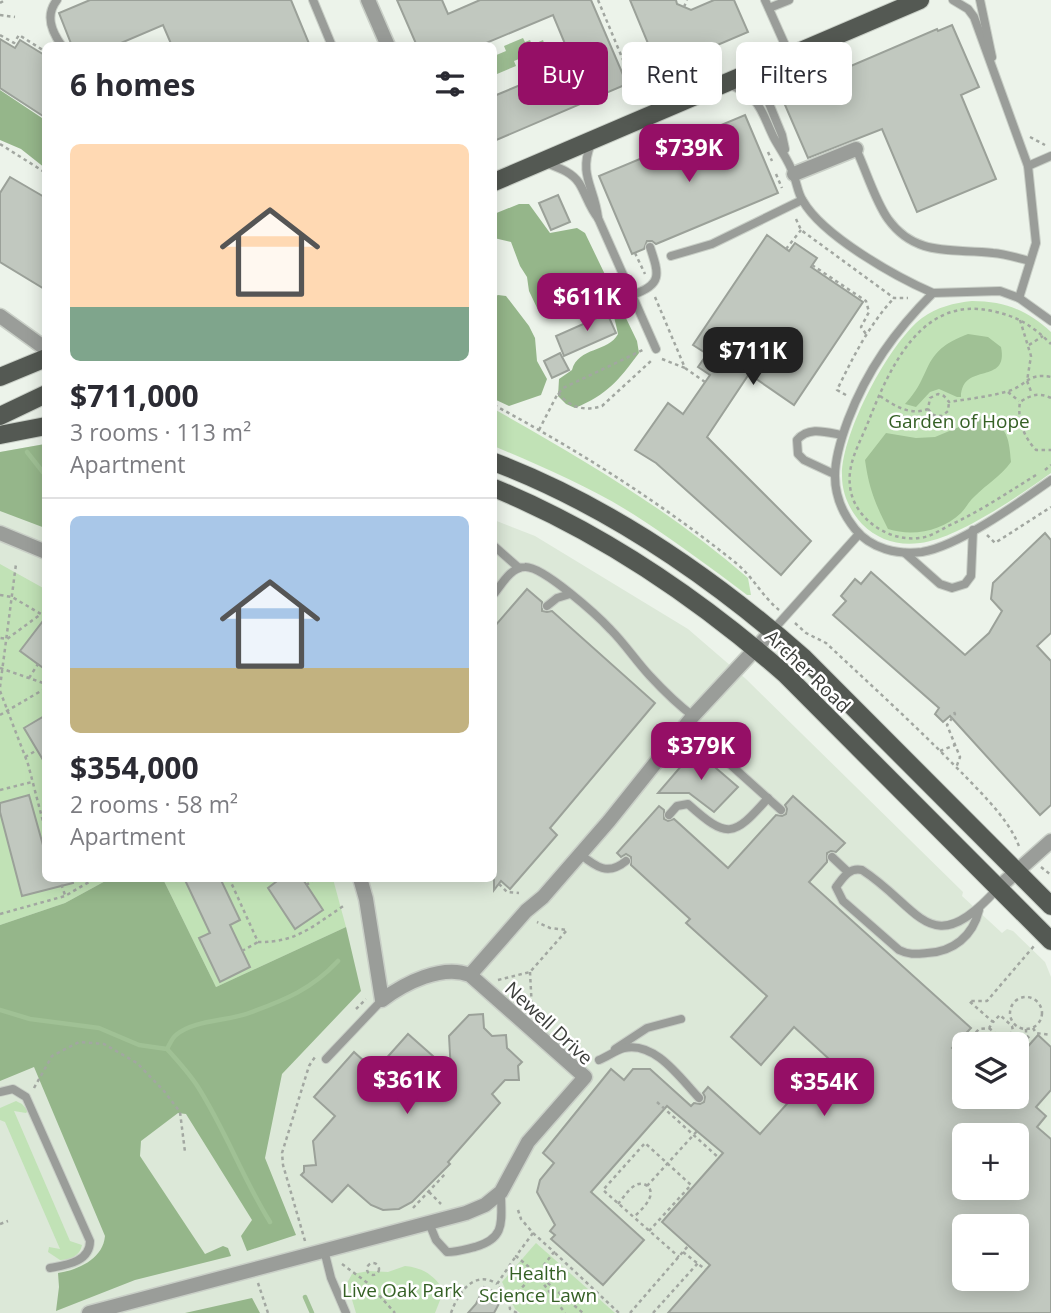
<!DOCTYPE html>
<meta charset="utf-8">
<style>
body{margin:0;font-family:"Open Sans",sans-serif;background:#f7f7f7;color:#2b2b33;height:100vh;display:flex;flex-direction:column;font-size:26px;white-space:nowrap}
*{box-sizing:border-box;margin:0}
p{font-size:23px;color:#7c7c81}
.icon{flex:none;width:38px;height:38px;fill:none;stroke:currentColor;stroke-width:2;stroke-linecap:round;stroke-linejoin:round}
.map{position:relative;flex:1;overflow:hidden}
.details{position:absolute;left:42px;top:42px;width:455px;height:840px;display:flex;flex-direction:column;background:#fff;border-radius:10px;box-shadow:0 4px 18px #0003}
.details>*{flex:none}
.top-card{position:absolute;left:518px;top:42px;width:427px;height:63px;display:flex;gap:14px}
.tools{position:absolute;left:952px;top:1032px;display:grid;gap:14px}
.tools a{display:grid;place-items:center;width:77px;height:77px;border-radius:10px;background:#fff;box-shadow:0 4px 18px #0003;font-size:35px}
.price{position:absolute;translate:-50% -60px;padding:0 16px;border-radius:14px;background:#950f66;color:#fff;font-size:23px;line-height:46px;filter:drop-shadow(0 2px 4px #0008)}
.price::after{content:'';position:absolute;left:50%;top:42px;width:21px;height:16px;margin-left:-10px;background:inherit;clip-path:polygon(0 0,100% 0,50% 100%)}
.price.on{background:#222;color:#fff}
ul{padding:0;list-style:none}
li{display:grid;align-content:center;gap:14px;height:371px;padding:0 28px}
li+li{border-top:2px solid #e1e1e2}
li span{display:grid;place-items:center;height:217px;border-radius:10px;color:#555}
li>.icon{margin-inline-start:auto}
span .icon{width:126px;height:126px;fill:#fffc;stroke-width:1}
li b{font-size:30px}
h2{display:flex;justify-content:space-between;align-items:center;height:84px;padding:0 28px;font-size:30px}
.tag{padding:0 24px;border-radius:10px;background:#fff;box-shadow:0 4px 18px #0003;font-size:24px;line-height:63px}
.tag.on{background:#950f66;color:#fff}
.map>svg:first-child{display:block}
.built{fill:#dce8d8;fill-rule:evenodd}
.green{fill:#c1e2b6}
.forest{fill:#95b68a}
.water{fill:#a0c195}
.lines{fill:none;stroke-linecap:round;stroke-linejoin:round}
.stream{stroke:#a0c195;stroke-width:4.5}
.building{fill:#c1c8bf;stroke:#9ba199;stroke-width:2;fill-rule:evenodd}
.service-casing{stroke:#c9cfc7;stroke-width:10}
.minor-casing{stroke:#c9cfc7;stroke-width:17}
.tertiary-casing{stroke:#c9cfc7;stroke-width:17}
.primary-casing{stroke:#c9cfc7;stroke-width:20}
.path{stroke:#a2a7a1;stroke-width:2.5;stroke-dasharray:3.5 3.5;stroke-linecap:butt}
.service{stroke:#9a9d99;stroke-width:8}
.minor{stroke:#9a9d99;stroke-width:14}
.tertiary{stroke:#9a9d99;stroke-width:14}
.primary{stroke:#545953;stroke-width:18}
.labels{text-anchor:middle;stroke-width:5;stroke-linejoin:round;paint-order:stroke}
.park-label{font-size:19px;fill:#356025;stroke:#fff}
.street-label{font-size:19px;fill:#3b3d3a;stroke:#fff}
</style>
<div class="map">
<svg width="1051" height="1313" viewBox="0 0 1051 1313">
<rect width="100%" height="100%" fill="#ecf3ea"/>
<!-- built -->
<path class="built" d="M45 444 46 878H494V520L535 536 688 629 746 679 963 892 962 896 1002 933 1007 929 1013 931 1045 962 1051 977V1313H0V452ZM964 1045H1017V1097H964ZM964 1136H1017V1188H964ZM964 1227H1017V1279H964Z"/>
<!-- green -->
<g class="green">
<path d="M972 301C1004 301 1027 310 1051 332V473C1020 495 957 539 920 543 898 546 878 540 862 524 850 511 842 494 842 476 841 434 889 343 922 318 937 307 954 303 972 301Z"/>
<path d="M494 409C583 459 671 511 748 578L751 595H747C710 567 672 539 633 514 590 487 543 467 496 447L494 444Z"/>
<polygon points="0,564 45,589 46,878 109,879 65,903 0,925"/>
<polygon points="163,879 333,879 346,927 216,987"/>
<path d="M16 1101 22 1104 28 1111 26 1113 14 1111 70 1241 82 1245C80 1256 70 1260 60 1260L48 1252 49 1247 60 1249 5 1122 0 1120V1108Z"/>
<polygon points="536,1243 615,1313 520,1313 515,1309 502,1282"/>
<path d="M405 1266C424 1268 433 1275 444 1290L435 1313H356L347 1283 352 1274 369 1271 388 1272Z"/>
</g>
<!-- forest -->
<g class="forest">
<polygon points="0,90 45,120 45,168 21,149 0,140"/>
<path d="M519 204H529L550 233 577 228 585 233 637 341 639 353C618 381 608 394 575 408L566 404 558 396 559 379 572 370C578 347 609 352 618 334 615 321 613 308 604 298L558 319 547 318 539 312 529 291 527 277 520 266 511 242 494 238V214Z"/>
<polygon points="498,295 506,296 529,326 535,338 537,361 547,379 541,395 509,406 494,399 494,297"/>
<polygon points="45,444 46,444 45,528 0,511 0,452"/>
<path d="M109 879H163L216 987 346 927 361 991 282 1074 265 1158 296 1235 247 1251 241 1236 252 1220 186 1114 178 1113 141 1141 140 1156 205 1254 223 1246 228 1248 231 1256 135 1280 56 1311 59 1287 58 1273C78 1270 103 1259 105 1236L34 1067 0 1081V925L65 903Z"/>
<polygon points="252,1298 260,1313 185,1313"/>
</g>
<!-- water -->
<g class="water">
<polygon points="523,38 525,42 530,40 532,45 543,40 544,43 547,42 552,54 532,60 529,55 514,61 516,66 497,74 494,65 494,56 506,51 504,46"/>
<path d="M968 334 988 337 1001 347C1009 386 962 361 961 397H957L939 389 930 392 916 407 905 404C934 374 919 352 968 334Z"/>
<path d="M978 419C1007 421 1009 437 1011 462 1001 476 987 484 975 496 969 501 966 508 961 513 942 531 913 537 888 529 875 503 869 489 865 460L886 433 916 438 935 437Z"/>
</g>
<g class="lines">
<!-- stream -->
<g class="stream">
<polyline points="27,452 46,476"/>
<polyline points="0,1010 30,1019 99,1028 139,1045 167,1049"/>
<path d="M167 1049C178 1061 189 1073 198 1087 226 1131 243 1179 270 1222"/>
<path d="M167 1049C170 1044 172 1038 176 1035 193 1020 228 1021 249 1013 285 1000 312 989 338 961"/>
<polyline points="305,1297 312,1313"/>
</g>
</g>
<!-- building -->
<g class="building">
<polygon points="90,0 291,0 310,46 172,46 163,25 114,46 72,46 59,13"/>
<polygon points="397,0 442,0 448,14 480,0 591,0 627,84 494,141 494,96 573,63 553,15 479,46 417,46"/>
<polygon points="630,0 676,0 677,4 691,10 714,0 734,0 748,32 659,70"/>
<polygon points="952,25 979,87 961,95 996,179 917,212 882,129 808,158 782,98 798,91 797,89 937,29 938,31"/>
<polygon points="0,39 15,48 20,40 46,56 46,118 0,88"/>
<polygon points="745,115 778,193 656,244 652,241 647,241 644,249 632,254 599,176"/>
<polygon points="10,177 46,198 46,290 0,262 0,193"/>
<polygon points="558,195 570,222 551,230 539,203"/>
<polygon points="767,235 789,251 795,243 817,258 811,267 863,302 794,405 749,374 707,437 811,541 781,575 656,463 635,450 668,403 683,414 710,375 698,367 707,354 693,345"/>
<polygon points="603,304 616,333 564,356 556,336 597,318 593,308"/>
<polygon points="560,353 569,370 552,378 544,361"/>
<polygon points="1045,533 1051,540 1051,633 1037,646 1051,661 1051,805 1040,815 950,716 943,722 935,714 939,708 833,615 846,601 841,596 855,579 861,584 871,572 965,655 989,633 1002,611 991,599 993,583"/>
<polygon points="527,589 542,602 542,611 547,612 552,611 655,703 550,828 557,835 510,889 501,881 494,890 494,627"/>
<polygon points="46,617 46,670 20,651"/>
<polygon points="46,715 46,765 24,728"/>
<polygon points="695,750 738,787 714,812 689,793 658,793"/>
<polygon points="29,795 46,856 46,878 72,878 73,883 22,896 0,812 0,803"/>
<path d="M793 796 845 843 836 852 831 851 827 853V862L809 882 971 1028 952 1048 964 1059V1097H1017V1047L1023 1052 1038 1035 1051 1047V1090L1036 1107 1046 1116 1037 1127 1051 1139V1313H668L710 1265 662 1222 723 1153 667 1106 591 1192 644 1240 603 1285 551 1239 555 1235 550 1231 555 1225 537 1192 540 1180 554 1163 543 1153 611 1069 624 1080 633 1069H650L691 1106 694 1103 700 1104 704 1102 705 1097 703 1093 708 1087 760 1134 828 1058 794 1027 761 1065 731 1037 767 996 686 923 690 919 631 865V857L626 854 621 857 617 853 659 806 664 810V819L668 821 674 819 728 868 776 815 782 816 786 814 787 809 785 805ZM964 1136H1017V1188H964ZM964 1227H1017V1279H964Z"/>
<polygon points="184,878 220,878 240,920 230,925 250,967 220,982 199,938 210,933"/>
<polygon points="281,878 302,878 323,910 295,929 268,888"/>
<polygon points="483,1014 484,1028 492,1036 506,1035 507,1048 522,1062 518,1066 519,1080 505,1080 492,1094 500,1103 448,1162 450,1164 412,1202 399,1209 383,1210 371,1205 348,1185 332,1202 301,1175 304,1172 304,1166 316,1165 313,1141 335,1116 314,1097 354,1052 375,1071 408,1034 451,1072 449,1036 469,1015"/>
<polygon points="484,1287 503,1296 494,1313 468,1313 476,1304"/>
</g>
<g class="lines">
<defs>
<g id="service">
<path d="M57 0C45 15 51 31 62 46"/>
<polyline points="313,0 332,46"/>
<polyline points="765,0 790,56"/>
<polyline points="953,0 968,9 974,17 1028,166 1036,243 1019,298"/>
<polyline points="980,0 992,57"/>
<polyline points="769,8 789,0"/>
<polyline points="775,65 768,101 782,135 785,149"/>
<path d="M728 84C761 97 760 109 774 138 781 151 790 162 794 176 797 184 798 194 803 201 823 236 896 277 933 293 895 331 867 370 848 420 833 460 826 493 855 529 871 549 898 555 922 552 959 546 1020 502 1051 480"/>
<path d="M591 144C578 175 595 188 598 218"/>
<path d="M856 149C866 170 875 201 888 219 916 258 954 248 993 253 1005 254 1018 258 1030 261"/>
<path d="M544 162C556 167 571 171 579 183 586 194 589 207 598 218L656 349"/>
<polyline points="1028,166 1051,156"/>
<polyline points="671,256 712,244 802,200"/>
<polyline points="933,293 1000,291 1019,298 1051,321"/>
<path d="M632 295C663 285 659 274 650 247"/>
<path d="M834 474 804 460 798 454 797 440C808 426 826 432 842 435"/>
<polyline points="494,546 519,568"/>
<polyline points="905,553 940,584 952,588 965,584 971,576 973,530"/>
<path d="M494 594C502 584 511 567 525 567 543 566 598 616 611 630 625 644 636 661 650 676 663 690 677 704 693 716"/>
<polyline points="547,606 557,598 570,594"/>
<polyline points="773,630 859,534"/>
<polyline points="686,725 781,810"/>
<path d="M669 815 677 806 688 804C727 839 733 838 768 798"/>
<path d="M580 854C596 867 608 876 626 861"/>
<polyline points="832,857 848,872"/>
<path d="M979 910C973 936 953 952 927 953 916 954 909 955 899 950L843 901 836 887C843 878 849 867 862 870 921 908 930 964 998 888"/>
<polyline points="615,1049 647,1028 681,1019"/>
<polyline points="326,1059 382,1000"/>
<path d="M599 1060C607 1057 616 1050 624 1048 655 1041 680 1078 699 1098"/>
<path d="M0 1092 13 1089 26 1097 90 1241C90 1262 66 1265 50 1268"/>
<path d="M429 1223 436 1240 447 1252C457 1252 466 1249 475 1247 507 1238 501 1220 501 1192"/>
<polyline points="324,1250 331,1278 346,1313"/>
</g>
<g id="minor">
<polyline points="368,0 388,46"/>
<polyline points="794,174 856,149"/>
<polyline points="0,533 46,552"/>
<polyline points="470,975 526,911 543,897 609,821 693,716 773,630"/>
<path d="M89 1313 466 1213 485 1205 501 1192 528 1142 585 1077 470 975C442 964 405 983 382 1000L366 899 360 878"/>
</g>
<g id="tertiary">
<polyline points="0,316 46,349"/>
<polyline points="998,888 1051,841"/>
</g>
<g id="primary">
<polyline points="494,182 920,0"/>
<polyline points="0,377 46,358"/>
<polyline points="0,416 46,394"/>
<polyline points="0,435 46,426"/>
<path d="M494 462C609 506 712 577 804 658L1051 906"/>
<path d="M494 488C601 532 698 598 785 674L1051 941"/>
</g>
</defs>
<!-- service casing -->
<use href="#service" class="service-casing"/>
<!-- minor casing -->
<use href="#minor" class="minor-casing"/>
<!-- tertiary casing -->
<use href="#tertiary" class="tertiary-casing"/>
<!-- primary casing -->
<use href="#primary" class="primary-casing"/>
<!-- path -->
<g class="path">
<polyline points="598,0 631,79 628,99"/>
<polyline points="0,3 5,0"/>
<polyline points="684,7 687,0"/>
<polyline points="0,15 15,17"/>
<polyline points="0,35 14,43 19,35 46,52"/>
<polyline points="655,60 649,63 659,86"/>
<polyline points="1030,137 1045,145"/>
<polyline points="0,144 46,173"/>
<polyline points="768,152 772,161"/>
<polyline points="776,174 782,188"/>
<polyline points="796,219 801,230 894,298 908,298"/>
<polyline points="786,249 801,230"/>
<polyline points="635,253 645,274"/>
<polyline points="812,265 866,301 869,312 861,327 866,334"/>
<polyline points="655,297 685,368 705,382"/>
<polyline points="1020,320 1031,356 1027,381 1032,394"/>
<polyline points="1029,345 1043,336"/>
<polyline points="662,359 685,368"/>
<polyline points="1008,392 1019,401"/>
<path d="M558 393C570 407 584 412 602 406L652 360"/>
<path d="M846 395 837 390C853 357 869 325 894 298"/>
<path d="M880 396C895 406 910 416 928 409L930 398 938 394 944 396 949 402C967 399 987 397 1005 392 1027 387 1026 372 1051 377"/>
<path d="M1051 398C1039 392 1031 395 1020 402 1017 420 1024 437 1036 450H1051"/>
<path d="M494 405C579 451 660 502 736 563 753 577 762 596 779 610"/>
<polyline points="928,409 933,415 942,416 948,411 949,402"/>
<polyline points="539,430 557,395 563,388 645,349"/>
<polyline points="1045,470 1051,465"/>
<path d="M1036 475C1007 493 979 512 948 526 939 531 930 537 919 538 888 542 853 518 850 486 847 462 861 441 869 420 890 367 922 295 992 311 1017 316 1033 326 1051 344"/>
<polyline points="987,535 995,543 1051,507"/>
<polyline points="0,595 12,597 41,614 7,639 0,638"/>
<path d="M795 623 806 633 826 643C872 686 918 728 962 773 983 795 1010 820 1020 849"/>
<polyline points="0,668 46,684"/>
<polyline points="29,678 38,664"/>
<polyline points="0,687 16,564"/>
<polyline points="0,691 28,764 46,833"/>
<polyline points="954,712 955,714 947,725 960,757 956,768"/>
<polyline points="0,715 46,688"/>
<polyline points="940,751 955,745"/>
<polyline points="25,757 37,750"/>
<polyline points="0,790 32,782"/>
<polyline points="1041,867 1051,875"/>
<polyline points="59,878 65,895"/>
<path d="M229 878 258 942C297 943 314 925 345 905"/>
<polyline points="499,884 507,892 519,893"/>
<polyline points="306,885 317,878"/>
<polyline points="0,914 65,896 96,878"/>
<polyline points="242,951 258,942"/>
<polyline points="530,972 532,1010"/>
<polyline points="498,980 530,972 567,930 550,928 537,922"/>
<circle cx="1026" cy="1013" r="16"/>
<polyline points="356,1009 366,999"/>
<polyline points="989,1028 1004,1041 1013,1031 1012,1026 1000,1015 993,1022"/>
<polyline points="1033,1028 1036,1033 1051,1035"/>
<polyline points="1026,1029 1026,1035 1032,1041"/>
<polyline points="957,1053 979,1029 989,1028 993,1022 969,1001 987,1001 1034,946"/>
<polyline points="34,1088 52,1056 79,1042 104,1044 137,1063 164,1091 180,1112 185,1152"/>
<polyline points="657,1102 719,1158"/>
<polyline points="647,1186 698,1130"/>
<polyline points="429,1192 441,1204"/>
<path d="M618 1204C623 1198 628 1190 634 1186 644 1179 655 1189 649 1199 646 1206 639 1212 634 1217"/>
<polyline points="413,1208 446,1173"/>
<polyline points="518,1210 521,1219 533,1233 516,1256 583,1313"/>
<polyline points="0,1224 8,1221"/>
<polyline points="649,1231 691,1185 645,1143 603,1190 679,1257"/>
<polyline points="533,1233 554,1252 537,1274"/>
<polyline points="305,1241 283,1165 282,1153 309,1066 315,1057"/>
<polyline points="683,1252 706,1270"/>
<polyline points="555,1253 619,1313"/>
<circle cx="373" cy="1269" r="6"/>
<polyline points="342,1264 369,1284 395,1313"/>
<polyline points="540,1279 565,1313"/>
<polyline points="258,1283 268,1313"/>
<polyline points="509,1301 497,1284 516,1256"/>
<path d="M451 1313C458 1293 474 1269 497 1284"/>
<polyline points="517,1313 510,1309 509,1301 536,1273"/>
<polyline points="630,1313 688,1246"/>
<polyline points="653,1313 698,1263"/>
</g>
<!-- service -->
<use href="#service" class="service"/>
<!-- minor -->
<use href="#minor" class="minor"/>
<!-- tertiary -->
<use href="#tertiary" class="tertiary"/>
<!-- primary -->
<use href="#primary" class="primary"/>
</g>
<g class="labels">
<!-- park labels -->
<g class="park-label">
<text x="959" y="428">Garden of Hope</text>
<text x="538" y="1280">Health<tspan x="538" dy="22">Science Lawn</tspan></text>
<text x="402" y="1297">Live Oak Park</text>
</g>
<!-- street labels -->
<g class="street-label">
<text transform="translate(808 671) rotate(44)" y="7">Archer Road</text>
<text transform="translate(549 1023) rotate(43)" y="7">Newell Drive</text>
</g>
</g>
</svg>
<div class="tools">
<a><svg class="icon" aria-label="layers" viewBox="0 0 24 24"><path d="M12 4l9 5-9 5-9-5zM3 14l9 5 9-5"/></svg></a>
<a>+</a>
<a>−</a>
</div>
<b class="price" style="left:689px;top:184px">$739K</b>
<b class="price" style="left:587px;top:333px">$611K</b>
<b class="price on" style="left:753px;top:387px">$711K</b>
<b class="price" style="left:701px;top:782px">$379K</b>
<b class="price" style="left:407px;top:1116px">$361K</b>
<b class="price" style="left:824px;top:1118px">$354K</b>
<div class="top-card">
<a class="tag on">Buy</a>
<a class="tag">Rent</a>
<a class="tag">Filters</a>
</div>
<section class="details">
<h2>6 homes<svg class="icon" aria-label="filters" viewBox="0 0 24 24"><path d="M4 7h16M4 17h16"/><circle cx="9" cy="7" r="2"/><circle cx="15" cy="17" r="2"/></svg></h2>
<ul>
<li><span style="background:linear-gradient(#ffd9b3 75%,#7fa58c 0)"><svg class="icon" aria-label="home" viewBox="0 0 24 24"><path d="M3 11l9-7 9 7M6 9v11h12V9"/></svg></span><div><b>$711,000</b><p>3 rooms · 113 m²</p><p>Apartment</p></div></li>
<li><span style="background:linear-gradient(#a9c7e8 70%,#c2b280 0)"><svg class="icon" aria-label="home" viewBox="0 0 24 24"><path d="M3 11l9-7 9 7M6 9v11h12V9"/></svg></span><div><b>$354,000</b><p>2 rooms · 58 m²</p><p>Apartment</p></div></li>
</ul>
</section>
</div>
